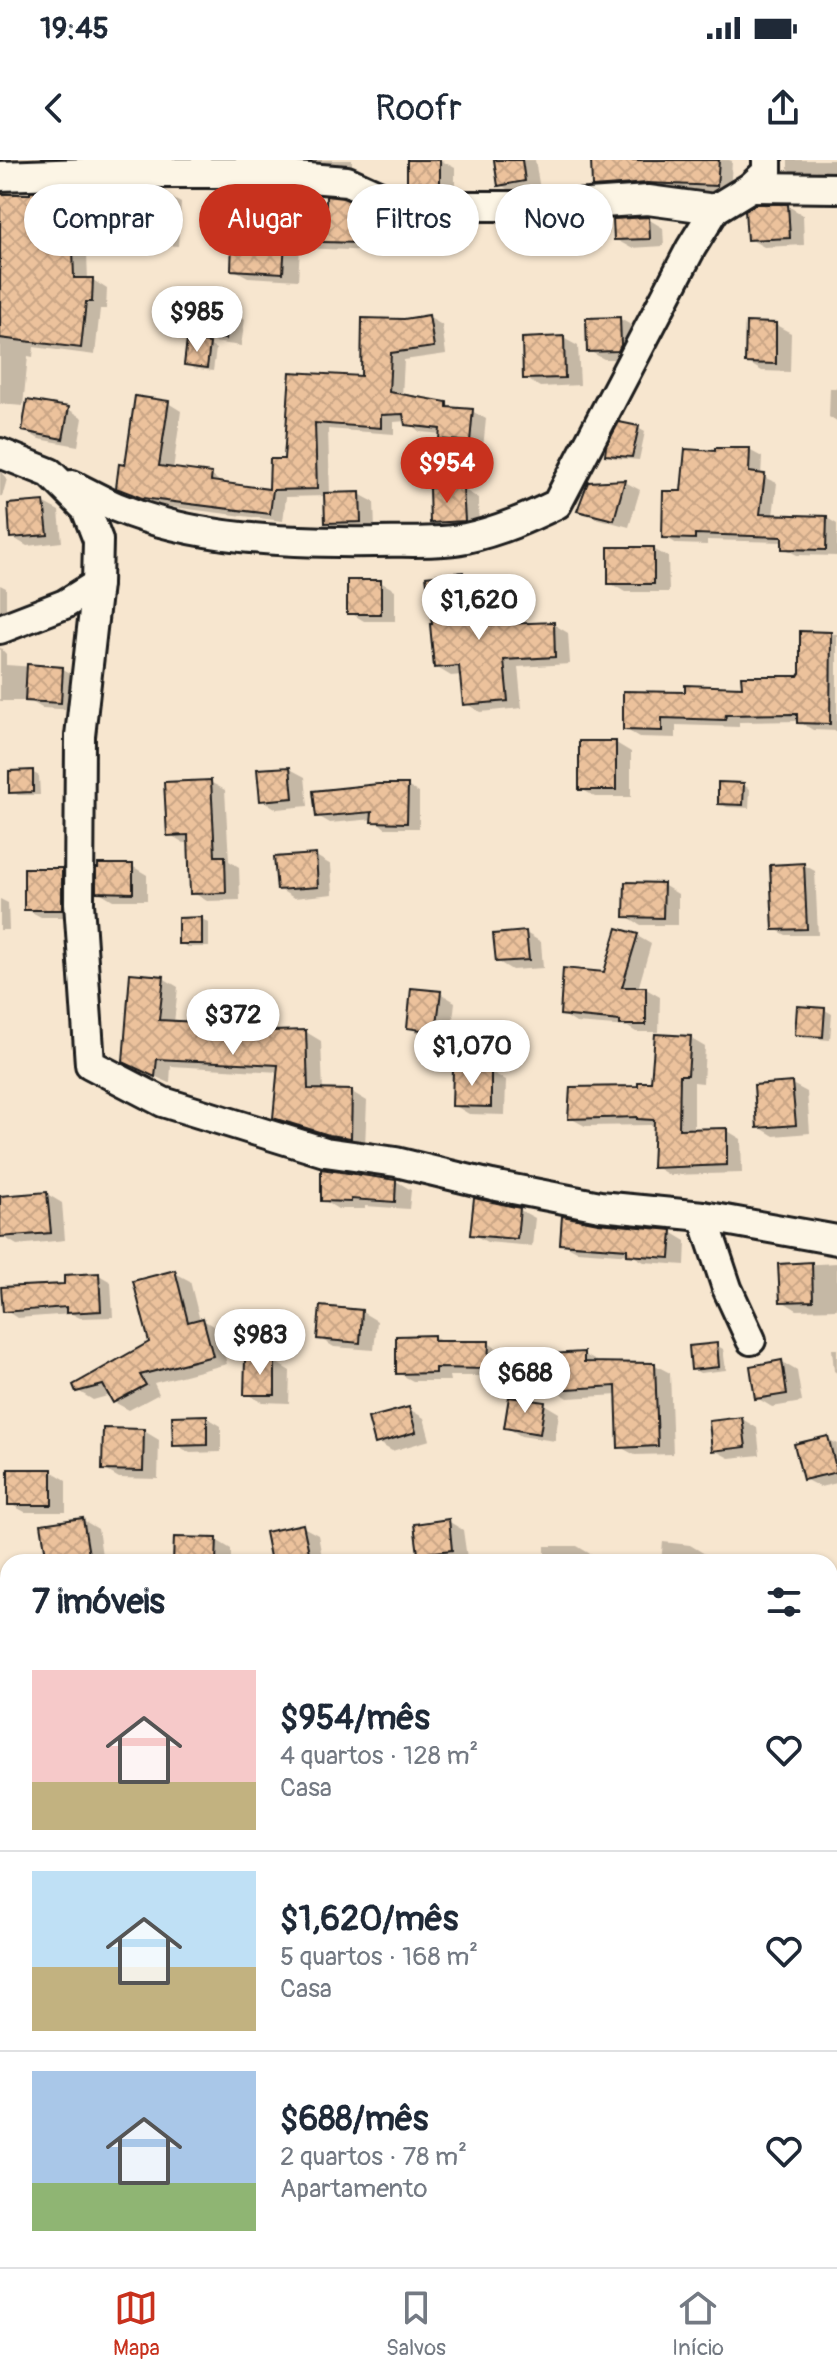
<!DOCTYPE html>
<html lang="pt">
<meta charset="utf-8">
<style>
body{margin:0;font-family:Pangolin,sans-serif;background:#f2f2f3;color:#1f2937;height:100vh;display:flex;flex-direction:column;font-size:30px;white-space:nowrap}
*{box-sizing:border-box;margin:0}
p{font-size:26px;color:#747a83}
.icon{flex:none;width:44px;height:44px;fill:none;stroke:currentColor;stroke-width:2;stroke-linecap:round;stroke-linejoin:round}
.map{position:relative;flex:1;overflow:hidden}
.sheet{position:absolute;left:0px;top:1394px;width:838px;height:714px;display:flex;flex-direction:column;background:#fff;border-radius:24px 24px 0 0;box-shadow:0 2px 6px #0004}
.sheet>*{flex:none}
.guide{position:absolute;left:24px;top:24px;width:790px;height:72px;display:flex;gap:16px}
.price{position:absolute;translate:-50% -68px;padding:0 18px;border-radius:28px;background:#fff;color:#222;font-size:26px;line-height:52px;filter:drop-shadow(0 2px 4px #0008)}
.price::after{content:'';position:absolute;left:50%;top:48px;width:24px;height:18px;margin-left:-12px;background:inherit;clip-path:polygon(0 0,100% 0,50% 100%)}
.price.selected{background:#c8321e;color:#fff}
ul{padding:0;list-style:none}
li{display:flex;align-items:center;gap:24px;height:200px;padding:0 32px}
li+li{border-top:2px solid #e0e1e3}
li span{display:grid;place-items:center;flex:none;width:224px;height:160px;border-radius:0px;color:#555}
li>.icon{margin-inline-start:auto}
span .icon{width:96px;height:96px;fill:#fffc;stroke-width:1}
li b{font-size:34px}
h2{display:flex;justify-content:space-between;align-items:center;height:96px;padding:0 32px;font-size:34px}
.tag{padding:0 28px;border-radius:36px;background:#fff;box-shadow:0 2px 6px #0004;font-size:28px;line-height:72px}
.tag.selected{background:#c8321e;color:#fff}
.status{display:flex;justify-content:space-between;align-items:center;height:56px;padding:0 40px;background:#fff;direction:ltr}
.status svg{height:22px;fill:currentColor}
header{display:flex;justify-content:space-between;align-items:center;height:104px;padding:0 32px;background:#fff;font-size:36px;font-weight:600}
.tab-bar{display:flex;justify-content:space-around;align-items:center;height:112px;border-top:2px solid #e0e1e3;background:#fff;font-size:22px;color:#747a83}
.tab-bar a{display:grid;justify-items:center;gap:4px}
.tab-bar .selected{color:#c8321e}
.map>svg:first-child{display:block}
.shadow{fill:#0003}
.building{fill:url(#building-cross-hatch);stroke:#1c1c1c;stroke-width:2}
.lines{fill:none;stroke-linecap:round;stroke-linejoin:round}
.street-casing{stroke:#1c1c1c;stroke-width:34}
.street{stroke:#fcf5e5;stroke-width:28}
</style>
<div class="status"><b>19:45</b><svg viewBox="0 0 49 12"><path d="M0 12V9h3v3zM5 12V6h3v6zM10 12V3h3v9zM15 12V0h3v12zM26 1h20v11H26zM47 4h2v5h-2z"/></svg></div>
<header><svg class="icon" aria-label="back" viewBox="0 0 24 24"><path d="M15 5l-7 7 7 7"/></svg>Roofr<svg class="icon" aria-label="share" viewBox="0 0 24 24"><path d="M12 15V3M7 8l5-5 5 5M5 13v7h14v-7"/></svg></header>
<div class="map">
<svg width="837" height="2107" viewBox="0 0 837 2107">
<defs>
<pattern id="building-cross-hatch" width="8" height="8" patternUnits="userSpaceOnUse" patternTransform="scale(2)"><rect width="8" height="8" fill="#ecc29c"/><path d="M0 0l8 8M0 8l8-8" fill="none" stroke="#caa686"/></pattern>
</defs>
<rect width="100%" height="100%" fill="#f7e6cf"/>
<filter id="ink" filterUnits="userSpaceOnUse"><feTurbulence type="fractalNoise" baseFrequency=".0125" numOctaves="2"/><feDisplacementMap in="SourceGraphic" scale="16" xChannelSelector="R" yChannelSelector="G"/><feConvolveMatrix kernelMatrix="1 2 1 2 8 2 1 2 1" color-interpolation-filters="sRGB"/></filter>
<g filter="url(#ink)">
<!-- shadow -->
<g class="shadow">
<polygon points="0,0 84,0 0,15"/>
<polygon points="313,0 352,0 352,6 322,5"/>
<polygon points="409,0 440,0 455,8 455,37 424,37 409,28"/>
<polygon points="496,0 535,0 540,29 515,33 500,25"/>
<polygon points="593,0 729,0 732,1 730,33 661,29 607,33 594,26"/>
<polygon points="788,0 837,0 837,16 800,16 788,9"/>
<polygon points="71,33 85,41 88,120 93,120 107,129 106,149 100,149 95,195 34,187 33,197 28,196 23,246 0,244 0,35"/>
<polygon points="166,35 181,43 178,86 136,83 121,75"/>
<polygon points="788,46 803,55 804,85 764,87 748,78"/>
<polygon points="360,48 375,57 374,91 300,88 298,120 248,117 233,109 308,61"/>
<polygon points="648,59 663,68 664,86 631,88 615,79"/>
<polygon points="196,145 230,150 245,159 241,186 207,181 192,173"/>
<polygon points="428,157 442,165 446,194 404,200 402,236 446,244 456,250 472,251 486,259 483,288 455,286 441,278 442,274 420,272 406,261 394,262 394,274 328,269 330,334 359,334 374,342 375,370 342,371 327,362 326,336 286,337 283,361 157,345 119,327 126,307 168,243 181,251 173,310 211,315 224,325 271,331 286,302 292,214 363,218 404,161"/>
<polygon points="620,159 635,167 633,199 604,199 589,191"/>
<polygon points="776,165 791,173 790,212 762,211 747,202"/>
<polygon points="563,178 578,186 580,225 540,227 525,218"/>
<polygon points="209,185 216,189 213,211 193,208 186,204"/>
<polygon points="830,228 837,228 837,262 829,257"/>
<polygon points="68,249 83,258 78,286 39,279 24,270"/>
<polygon points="638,268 645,272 639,300 614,298 607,294"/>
<polygon points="749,290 762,297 761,316 777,323 773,356 827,358 837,364 837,396 797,395 784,388 784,382 707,380 707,385 677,384 664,376 682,333 717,293"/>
<polygon points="0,311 7,319 2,337 0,336"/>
<polygon points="625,322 640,330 629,367 595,358 580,350 589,324"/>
<polygon points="463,329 478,338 479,368 447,370 432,362"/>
<polygon points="44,343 59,351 62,382 27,386 12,377"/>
<polygon points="653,389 668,397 669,432 625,432 610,423"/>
<polygon points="463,414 478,422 483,461 493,467 553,464 568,473 570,504 518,507 522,548 480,552 465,543 462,515 451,516 436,507"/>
<polygon points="380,422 395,430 395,461 364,461 349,452"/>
<polygon points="0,425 6,428 6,463 0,470"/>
<polygon points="802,473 837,474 837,571 813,570 798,561 739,562 739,567 676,565 676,578 639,577 625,569 686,534 744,529 799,518 802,513"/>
<polygon points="0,487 6,494 6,505 63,509 78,517 76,550 42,548 30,541 0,541"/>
<polygon points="616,583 631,592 631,637 596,637 581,629"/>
<polygon points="290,609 305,617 308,646 277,649 262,640"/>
<polygon points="32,612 39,616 40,635 18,635 11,631"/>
<polygon points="210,622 225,630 229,701 239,707 240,740 207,741 192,732 190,683 184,683 169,674"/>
<polygon points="743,625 750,629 749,648 727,647 720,643"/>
<polygon points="407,626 419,633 419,668 385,668 374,659 330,663 318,656"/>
<polygon points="316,696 331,705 333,734 294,738 279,729"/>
<polygon points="804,705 815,711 818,775 786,775 775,769"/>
<polygon points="132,706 147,715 147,740 113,740 98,731"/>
<polygon points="62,710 77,718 77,757 41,757 26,749"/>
<polygon points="663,725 678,734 678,765 641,765 626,756"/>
<polygon points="0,739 8,743 9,770 0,770"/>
<polygon points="202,759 209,763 209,787 187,787 180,783"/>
<polygon points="526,773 541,782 543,808 512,810 497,801"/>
<polygon points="637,776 651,784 638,829 646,829 660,837 659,872 636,872 628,867 576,863 562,854 605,814"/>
<polygon points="163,818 178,827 174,863 236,866 249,873 306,872 321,881 323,931 352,932 367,941 365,986 346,983 291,966 275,957 279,912 171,906 170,923 140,910"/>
<polygon points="440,833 455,842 451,879 424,876 409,867"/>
<polygon points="825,850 832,854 830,880 804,878 797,874"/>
<polygon points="690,878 705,887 703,923 694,922 694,970 726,970 741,979 742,1013 669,1015 654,1006 656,967 651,965 585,966 570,958 653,924"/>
<polygon points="491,912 506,920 505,955 469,954 454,945"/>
<polygon points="792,924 807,932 810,973 774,976 759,967"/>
<polygon points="396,1021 411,1030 409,1049 365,1046 365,1049 338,1049 323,1040"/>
<polygon points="47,1034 62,1043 65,1080 17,1085 2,1076 0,1038"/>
<polygon points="520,1050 535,1058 532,1086 487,1082 472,1074"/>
<polygon points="598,1065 671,1072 686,1081 685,1105 644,1102 632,1095 577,1091 562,1083"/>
<polygon points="837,1103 837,1149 797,1150 782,1141 780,1106"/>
<polygon points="175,1113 190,1121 200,1161 203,1160 218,1169 227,1204 154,1223 159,1234 129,1250 114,1242 111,1235 93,1240 78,1231 151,1183"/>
<polygon points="99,1115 111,1122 113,1157 80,1158 72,1154 17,1158 5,1150"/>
<polygon points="322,1149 362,1152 377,1161 374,1190 334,1187 319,1178"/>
<polygon points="434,1177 445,1183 488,1183 503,1192 503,1216 449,1216 450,1221 413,1221 398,1213"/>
<polygon points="716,1185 723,1189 726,1210 700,1213 693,1209"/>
<polygon points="832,1189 837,1189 837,1213 834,1211"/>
<polygon points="583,1194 598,1202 655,1205 670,1213 673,1294 635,1295 620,1287 618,1235 568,1238 553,1229"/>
<polygon points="275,1202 290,1211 289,1243 262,1242 247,1234"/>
<polygon points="782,1202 797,1211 802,1242 772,1247 757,1238"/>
<polygon points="544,1244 559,1253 555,1281 521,1276 506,1267"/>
<polygon points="409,1249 424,1258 430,1280 392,1291 377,1282"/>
<polygon points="206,1257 221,1266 221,1292 190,1293 175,1284"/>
<polygon points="742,1259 757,1268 760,1295 729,1298 714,1290"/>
<polygon points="144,1271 159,1280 158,1319 119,1318 104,1309"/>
<polygon points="828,1279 837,1284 837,1323 820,1327 804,1319"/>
<polygon points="51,1311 66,1320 66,1352 25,1352 10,1344"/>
<polygon points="83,1360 98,1369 103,1402 49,1401"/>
<polygon points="448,1361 463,1370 467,1398 435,1402 420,1393"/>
<polygon points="303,1367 318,1375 323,1402 273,1402"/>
<polygon points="216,1380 231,1389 231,1402 175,1402"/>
<polygon points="663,1382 690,1385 705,1394 704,1402 661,1402"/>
<polygon points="545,1386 577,1386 592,1395 592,1402 545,1402"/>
<polygon points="830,1425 837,1473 837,1500 830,1501"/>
<polygon points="830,1541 837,1541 837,1646 830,1643"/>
<polygon points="830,1651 837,1655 837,1691 830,1691"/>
<polygon points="0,1678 8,1678 8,1710 7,1704 0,1704"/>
<rect x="0" y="1756" width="8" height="29"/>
<polygon points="830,1820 837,1822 837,1845 830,1845"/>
<polygon points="0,1875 8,1875 8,2041 0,2036"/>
<polygon points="165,2100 216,2100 217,2107 166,2107"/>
<polygon points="494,2100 534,2100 534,2107 498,2107 495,2105"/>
</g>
<!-- building -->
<g class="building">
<rect x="407" y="0" width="33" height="29"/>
<polygon points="494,0 522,0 525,21 498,26"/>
<polygon points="591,0 719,0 717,26 647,23 592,27"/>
<polygon points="71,30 74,118 93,118 92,142 86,142 81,188 0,178 0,34 30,34 30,32"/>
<polygon points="122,30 166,33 163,78 119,76"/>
<polygon points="326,36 343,38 361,46 359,83 285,81 283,113 231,110 233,55 306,59 307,48 326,48"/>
<polygon points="756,44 788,44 790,78 747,80 745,50"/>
<polygon points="649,57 650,79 614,80 613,59"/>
<polygon points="194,143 230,148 226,179 190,174"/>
<polygon points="429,155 434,187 391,193 389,232 447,242 447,247 473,249 470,282 439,279 440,269 405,265 403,254 381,255 381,268 315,263 317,329 273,330 270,354 142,338 116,328 119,304 125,305 135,236 169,241 159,306 212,313 211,321 269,329 270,299 284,299 290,212 361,216 362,158 404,159"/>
<polygon points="620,157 621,185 618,191 587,192 586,158"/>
<polygon points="746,162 776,163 776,204 745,203"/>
<polygon points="564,176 565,218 523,219 522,178"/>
<polygon points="187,180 210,183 207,208 184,205"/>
<polygon points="27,240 69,247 63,279 22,271"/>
<polygon points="619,262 639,266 632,297 605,295 606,286"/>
<polygon points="715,288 750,288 749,312 765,314 760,354 827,356 826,390 782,389 782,377 695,374 695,379 662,378 663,331 681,331 685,289 715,291"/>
<polygon points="625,320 614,360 577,351 588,322"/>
<polygon points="463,327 465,361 430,363 429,328"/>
<polygon points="360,332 361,362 325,363 324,333"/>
<polygon points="44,341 48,375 10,378 8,344"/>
<rect x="608" y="387" width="46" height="37"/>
<polygon points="463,412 470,461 483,459 484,465 554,462 555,497 504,500 508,541 463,545 459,506 434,508 430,464 432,464 426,416"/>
<rect x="347" y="420" width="34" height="34"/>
<polygon points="800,471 831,472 830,564 797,563 797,554 726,555 725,560 662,558 662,571 623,570 623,531 685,532 685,525 742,527 741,516 798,516 800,513"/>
<polygon points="27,504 63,507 61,543 25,541"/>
<rect x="579" y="581" width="37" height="49"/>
<polygon points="290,607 293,638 260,641 257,609"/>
<polygon points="33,610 33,632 9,633 9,611"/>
<polygon points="211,620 215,696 225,696 226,733 190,734 188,675 167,676 164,622"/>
<polygon points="718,622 744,623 743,645 718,644"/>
<polygon points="378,624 408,624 407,663 371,662 372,652 316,657 313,631"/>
<polygon points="316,694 318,727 277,730 274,697"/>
<polygon points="804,703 807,769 773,770 770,705"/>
<polygon points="98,704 133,704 133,733 96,732 96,708 98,708"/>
<rect x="24" y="708" width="38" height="42"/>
<polygon points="625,722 664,723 663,758 624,757"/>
<polygon points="202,757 202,784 178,784 178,758"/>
<polygon points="617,768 638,774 622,827 646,827 646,865 620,865 620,861 560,855 563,808 604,812"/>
<polygon points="526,771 529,800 496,802 493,774"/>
<polygon points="130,813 164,816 159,860 237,864 236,872 306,870 308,929 352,930 351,978 329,975 273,958 278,905 157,899 155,917 123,902"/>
<polygon points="411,828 441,831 436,872 407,868"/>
<polygon points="797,846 825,848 823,877 795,875"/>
<polygon points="655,874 691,876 688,915 680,915 679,969 727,968 727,1005 652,1008 654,960 637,959 637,957 568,959 570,927 638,926 638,922 651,922"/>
<polygon points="453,909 491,910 491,947 452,946"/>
<polygon points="792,922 796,965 757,968 754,925"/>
<polygon points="321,1009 396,1020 395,1042 351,1039 351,1042 321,1041"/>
<polygon points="47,1032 51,1073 0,1077 0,1036"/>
<polygon points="474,1038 520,1048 517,1079 470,1075"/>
<polygon points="562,1056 598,1063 672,1070 670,1098 627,1095 627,1089 560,1084"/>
<polygon points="812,1102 813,1141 780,1142 778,1104"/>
<polygon points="175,1110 188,1162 203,1158 213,1196 140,1215 146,1225 113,1243 103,1225 76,1232 73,1225 149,1182 133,1121"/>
<polygon points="99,1113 101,1151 66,1153 66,1147 3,1152 1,1127 64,1124 64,1115"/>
<polygon points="320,1146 362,1150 360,1183 317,1179"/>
<polygon points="434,1175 434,1181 489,1181 488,1209 435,1208 435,1213 396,1214 396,1176"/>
<polygon points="717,1183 719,1207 691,1210 689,1186"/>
<polygon points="584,1192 584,1202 655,1203 658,1286 618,1288 616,1226 551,1230 549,1194"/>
<polygon points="245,1199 275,1200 275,1235 244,1235"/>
<polygon points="782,1200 787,1234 755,1239 750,1206"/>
<polygon points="509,1237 545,1242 540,1274 504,1268"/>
<polygon points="409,1247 416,1272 375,1284 368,1258"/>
<polygon points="207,1255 207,1285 173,1286 172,1256"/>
<polygon points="742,1257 746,1287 712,1291 709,1261"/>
<polygon points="103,1268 144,1269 143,1311 102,1310"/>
<polygon points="828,1276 837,1312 803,1320 794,1284"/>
<rect x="8" y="1309" width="44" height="36"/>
<polygon points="83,1358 89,1395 47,1402 41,1364"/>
<polygon points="449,1359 452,1390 418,1394 414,1364"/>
<polygon points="303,1364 310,1397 287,1402 271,1402 265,1372"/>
<polygon points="174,1377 217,1378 216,1402 173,1402"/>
</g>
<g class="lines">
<defs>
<g id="street">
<polyline points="0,16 85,13 244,13 347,21 402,46 559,46 648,40 715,49 751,27 767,12 767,0"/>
<polyline points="751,27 837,28"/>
<polyline points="0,293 50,313 86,349 98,380 97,424 80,576 79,743 90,904 163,942 325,992 396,1002 492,1025 600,1046 703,1056 837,1080"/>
<path d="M72 325C86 332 101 340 116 347 196 380 289 383 375 382 404 381 437 384 466 378 499 371 528 358 557 344L691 88 715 49"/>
<polyline points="0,469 65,444 97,424"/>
<polyline points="703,1056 727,1128 751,1180"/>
</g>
</defs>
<!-- street casing -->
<use href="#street" class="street-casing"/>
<!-- street -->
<use href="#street" class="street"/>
</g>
</g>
</svg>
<b class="price" style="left:197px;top:194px">$985</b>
<b class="price selected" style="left:447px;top:345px">$954</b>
<b class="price" style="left:479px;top:482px">$1,620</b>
<b class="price" style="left:233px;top:897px">$372</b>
<b class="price" style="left:472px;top:928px">$1,070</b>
<b class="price" style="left:260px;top:1217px">$983</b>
<b class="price" style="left:525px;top:1255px">$688</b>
<div class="guide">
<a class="tag">Comprar</a>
<a class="tag selected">Alugar</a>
<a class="tag">Filtros</a>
<a class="tag">Novo</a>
</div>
<section class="sheet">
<h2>7 imóveis<svg class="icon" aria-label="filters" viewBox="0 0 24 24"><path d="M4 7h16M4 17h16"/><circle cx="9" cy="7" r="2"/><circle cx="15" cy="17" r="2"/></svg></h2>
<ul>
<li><span style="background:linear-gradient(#f6c9c9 70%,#c2b280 0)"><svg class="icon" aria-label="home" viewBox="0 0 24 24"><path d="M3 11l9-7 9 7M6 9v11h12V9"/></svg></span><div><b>$954/mês</b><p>4 quartos · 128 m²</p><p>Casa</p></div><svg class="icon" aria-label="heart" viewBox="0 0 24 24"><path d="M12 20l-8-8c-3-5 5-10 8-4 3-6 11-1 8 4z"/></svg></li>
<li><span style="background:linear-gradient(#bfe0f5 60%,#c2b280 0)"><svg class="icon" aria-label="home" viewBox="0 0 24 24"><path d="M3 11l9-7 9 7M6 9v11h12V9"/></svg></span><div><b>$1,620/mês</b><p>5 quartos · 168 m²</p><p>Casa</p></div><svg class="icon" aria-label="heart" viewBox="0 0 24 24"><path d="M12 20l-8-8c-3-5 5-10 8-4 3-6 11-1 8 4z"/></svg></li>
<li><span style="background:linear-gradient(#a9c7e8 70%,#8fb573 0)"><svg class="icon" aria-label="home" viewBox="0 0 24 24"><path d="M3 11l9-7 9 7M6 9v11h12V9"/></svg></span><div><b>$688/mês</b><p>2 quartos · 78 m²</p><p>Apartamento</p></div><svg class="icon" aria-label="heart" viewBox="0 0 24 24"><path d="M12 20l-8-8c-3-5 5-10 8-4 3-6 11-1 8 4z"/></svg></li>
</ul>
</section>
</div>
<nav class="tab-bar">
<a class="selected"><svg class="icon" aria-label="map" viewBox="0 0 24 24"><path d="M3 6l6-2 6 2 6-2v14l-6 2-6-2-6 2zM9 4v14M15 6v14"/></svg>Mapa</a>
<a><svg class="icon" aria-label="saved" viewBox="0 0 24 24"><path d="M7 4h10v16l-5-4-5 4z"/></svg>Salvos</a>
<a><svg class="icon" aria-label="home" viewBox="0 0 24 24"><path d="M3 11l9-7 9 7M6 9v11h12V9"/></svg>Início</a>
</nav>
